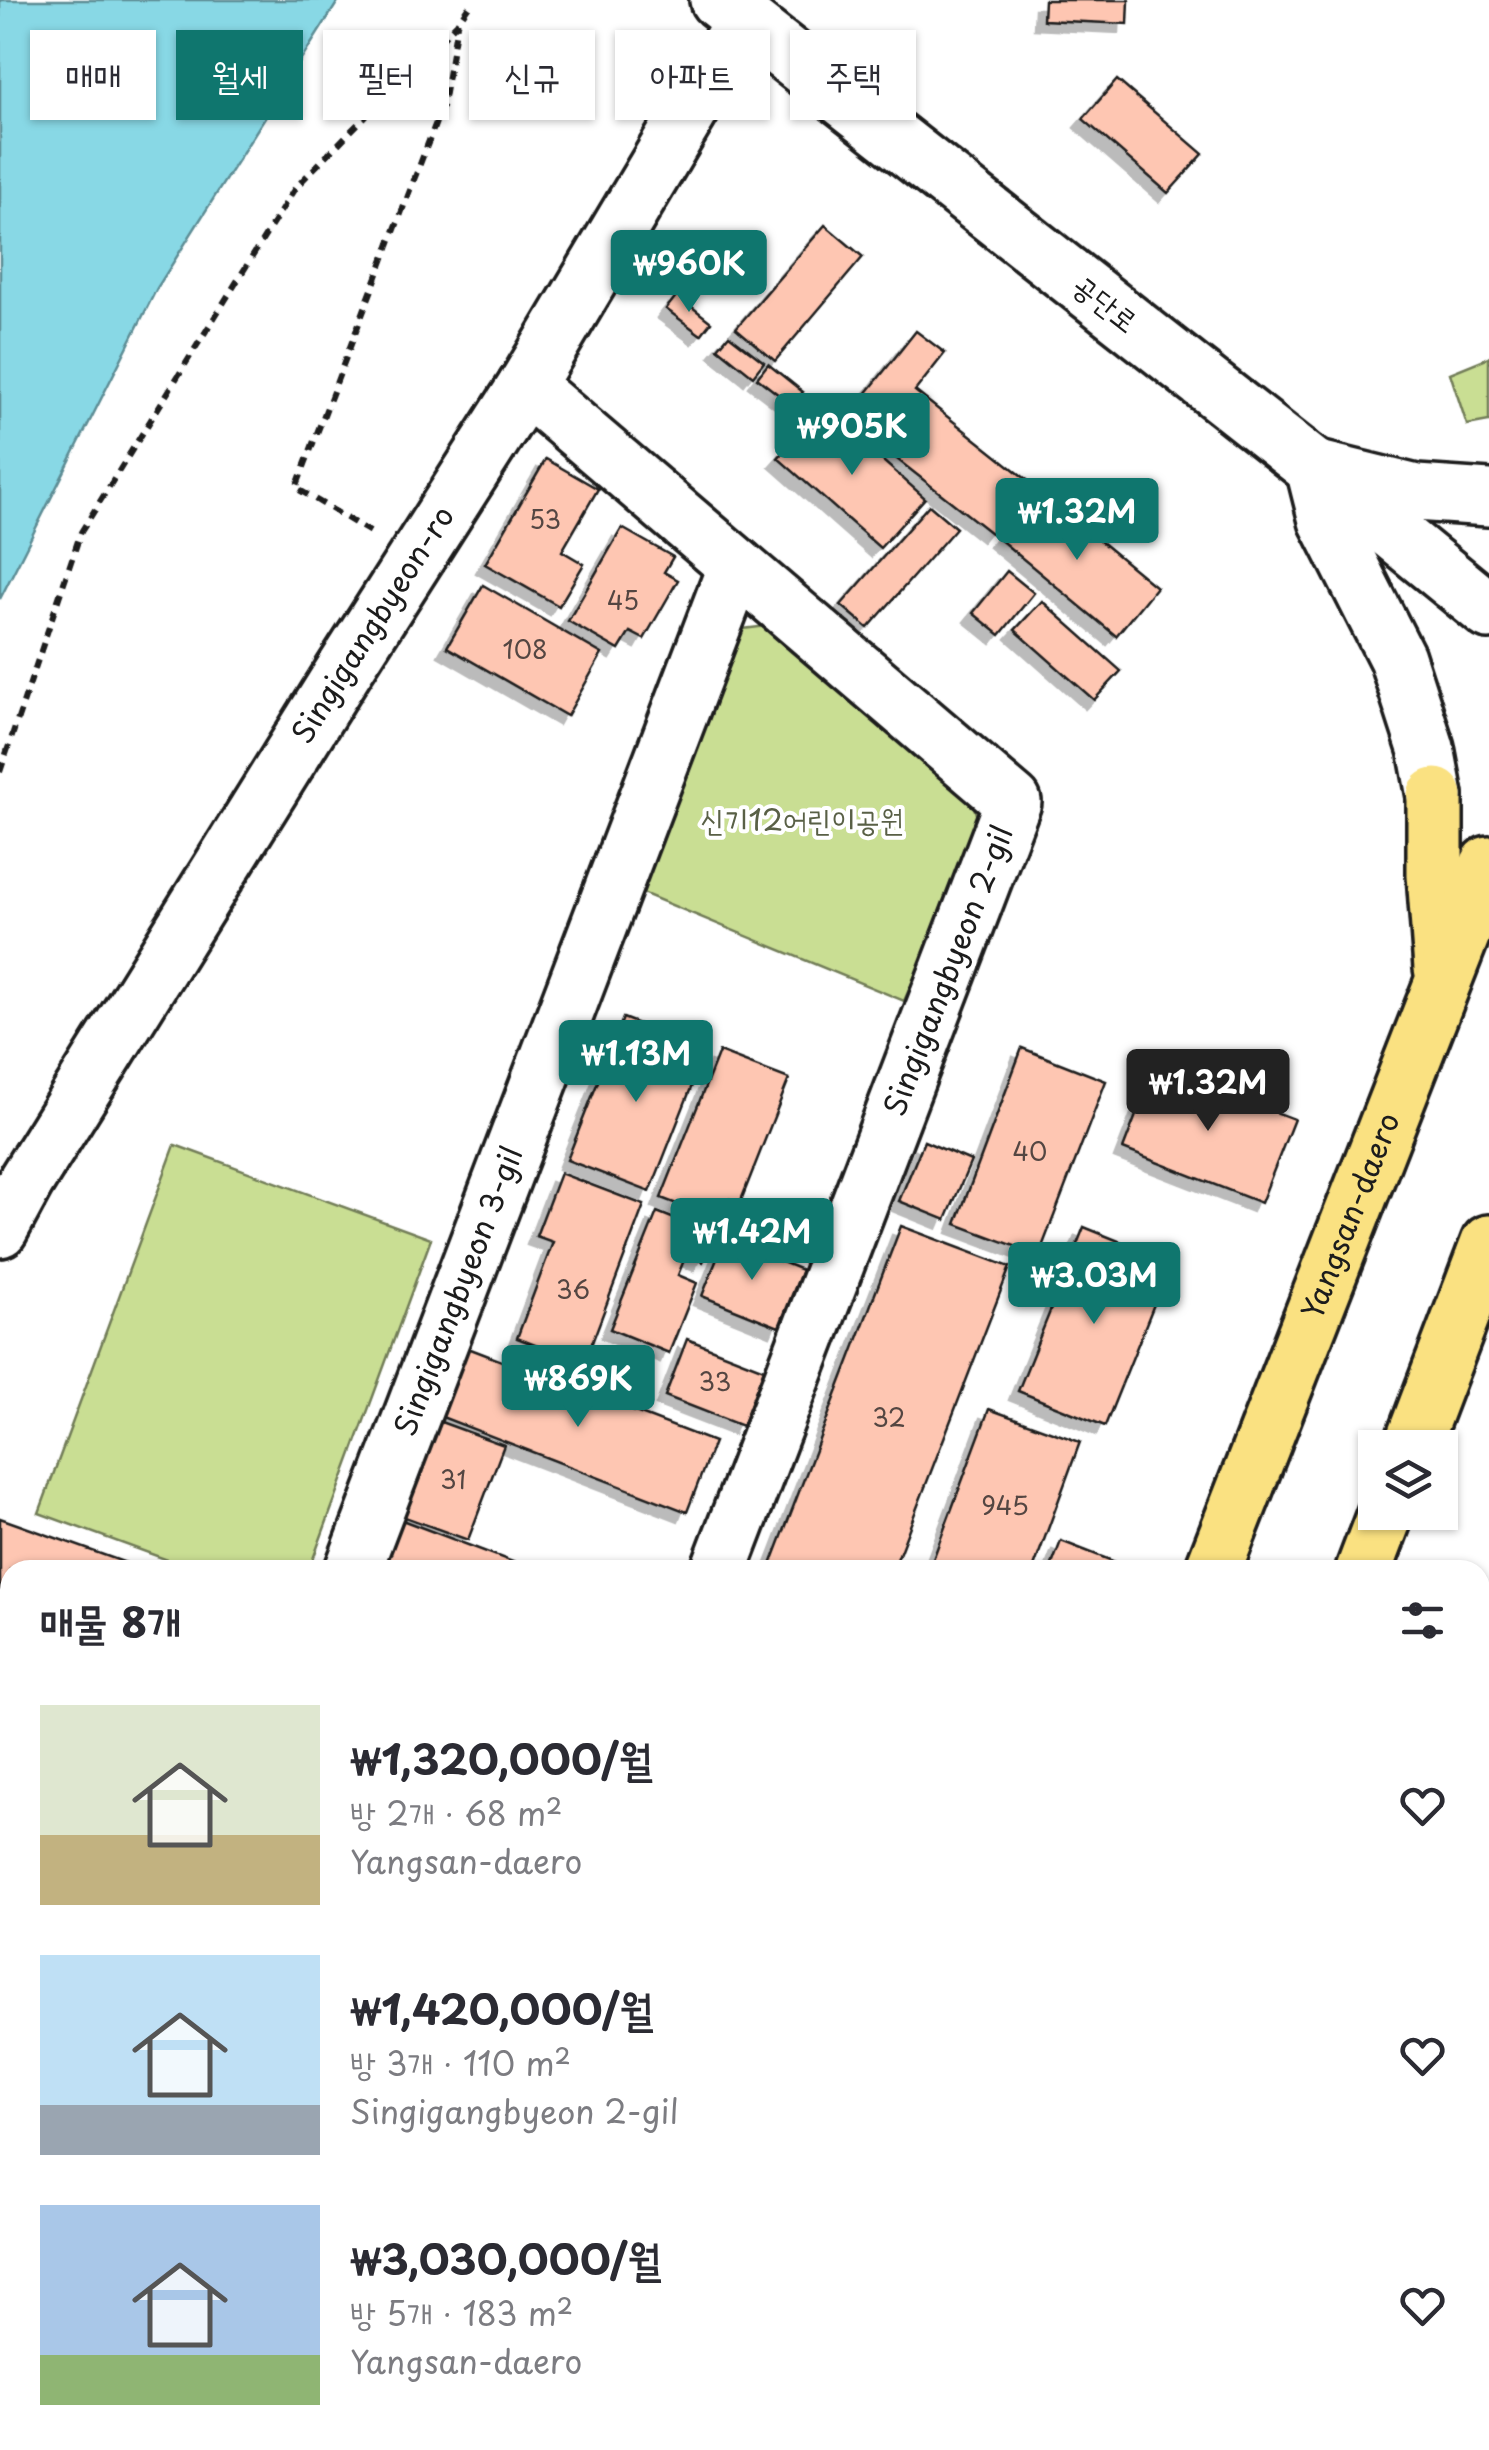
<!DOCTYPE html>
<html lang="ko">
<meta charset="utf-8">
<style>
body{margin:0;font-family:"Playpen Sans","Poor Story",sans-serif;background:#f7f7f7;color:#2b2b33;height:100vh;display:flex;flex-direction:column;font-size:38px;white-space:nowrap}
*{box-sizing:border-box;margin:0}
p{font-size:32px;color:#7c7c81}
.icon{flex:none;width:55px;height:55px;fill:none;stroke:currentColor;stroke-width:2;stroke-linecap:round;stroke-linejoin:round}
.map{position:relative;flex:1;overflow:hidden}
.details{position:absolute;left:0px;top:1560px;width:1490px;height:890px;display:flex;flex-direction:column;background:#fff;border-radius:30px 30px 0 0;box-shadow:0 2px 8px #0004}
.details>*{flex:none}
.top-card{position:absolute;left:30px;top:30px;width:1430px;height:90px;display:flex;gap:20px}
.tools{position:absolute;left:1358px;top:1430px;display:grid;gap:20px}
.tools a{display:grid;place-items:center;width:100px;height:100px;border-radius:0px;background:#fff;box-shadow:0 2px 8px #0004;font-size:50px}
.price{position:absolute;translate:-50% -85px;padding:0 22px;border-radius:10px;background:#0f766e;color:#fff;font-size:32px;line-height:65px;filter:drop-shadow(0 2px 5px #0008)}
.price::after{content:'';position:absolute;left:50%;top:60px;width:30px;height:22px;margin-left:-15px;background:inherit;clip-path:polygon(0 0,100% 0,50% 100%)}
.price.on{background:#222;color:#fff}
ul{padding:0;list-style:none}
li{display:flex;align-items:center;gap:30px;height:250px;padding:0 40px}
li span{display:grid;place-items:center;flex:none;width:280px;height:200px;border-radius:0px;color:#555}
li>.icon{margin-inline-start:auto}
span .icon{width:120px;height:120px;fill:#fffc;stroke-width:1}
li b{font-size:42px}
h2{display:flex;justify-content:space-between;align-items:center;height:120px;padding:0 40px;font-size:42px}
.pill{padding:0 35px;border-radius:0px;background:#fff;box-shadow:0 2px 8px #0004;font-size:35px;line-height:90px}
.pill.on{background:#0f766e;color:#fff}
.map>svg:first-child{display:block}
.green{fill:#c9de93;stroke:#727d58;stroke-width:2.5}
.water{fill:#88d8e5;stroke:#5d8d95;stroke-width:2.5}
.building{fill:#fec6b2;stroke:#1c1c1c;stroke-width:2.5;filter:url(#shadow)}
.lines{fill:none;stroke-linecap:round;stroke-linejoin:round}
.minor-casing{stroke:#1c1c1c;stroke-width:62}
.major-casing{stroke:#1c1c1c;stroke-width:62}
.path{stroke:#1c1c1c;stroke-width:6;stroke-dasharray:10 8;stroke-linecap:butt}
.minor{stroke:#fff;stroke-width:55}
.major{stroke:#fae181;stroke-width:55}
.labels{text-anchor:middle;stroke-width:8;stroke-linejoin:round;paint-order:stroke}
.number-label{font-size:25px;fill:#544642}
.street-label{font-size:30px;fill:#1c1c1c;stroke:#fff}
.park-label{font-size:30px;fill:#596046;stroke:#fff}
</style>
<div class="map">
<svg width="1489" height="2450" viewBox="0 0 1489 2450">
<defs>
<filter id="shadow"><feDropShadow dx="-9" dy="9" stdDeviation="0" flood-color="#0004"/></filter>
</defs>
<rect width="100%" height="100%" fill="#fff"/>
<filter id="ink" filterUnits="userSpaceOnUse"><feTurbulence type="fractalNoise" baseFrequency=".01" numOctaves="2"/><feDisplacementMap in="SourceGraphic" scale="20" xChannelSelector="R" yChannelSelector="G"/><feConvolveMatrix kernelMatrix="1 2 1 2 8 2 1 2 1" color-interpolation-filters="sRGB"/></filter>
<g filter="url(#ink)">
<!-- green -->
<g class="green">
<polygon points="1489,357 1489,421 1467,425 1450,373"/>
<polygon points="767,626 970,793 980,828 904,1001 640,892 735,630"/>
<polygon points="175,1145 431,1239 309,1570 195,1570 39,1513"/>
</g>
<!-- water -->
<polygon class="water" points="0,0 339,0 157,288 0,599"/>
<!-- building -->
<g class="building">
<polygon points="1044,0 1129,0 1128,24 1043,20"/>
<polygon points="1117,80 1203,154 1168,193 1083,119"/>
<polygon points="825,225 863,257 775,361 736,328"/>
<polygon points="677,295 711,322 701,335 666,309"/>
<polygon points="916,331 945,353 915,391 1031,483 991,533 846,419"/>
<polygon points="729,335 764,362 753,376 718,348"/>
<polygon points="768,364 803,392 792,405 757,378"/>
<polygon points="823,408 925,498 880,548 778,458"/>
<polygon points="546,459 598,489 562,551 584,564 559,606 485,564"/>
<polygon points="1038,490 1156,587 1116,636 998,538"/>
<polygon points="929,505 956,528 868,628 841,605"/>
<polygon points="622,528 673,557 664,572 678,580 644,639 630,632 619,650 568,621"/>
<polygon points="1007,571 1034,593 1000,635 973,613"/>
<polygon points="483,585 602,654 567,716 447,647"/>
<polygon points="1042,601 1121,671 1094,700 1015,630"/>
<polygon points="623,1018 706,1050 650,1192 567,1160"/>
<polygon points="1022,1048 1106,1081 1039,1255 956,1224"/>
<polygon points="719,1052 789,1079 740,1203 730,1199 721,1221 661,1198"/>
<polygon points="1155,1066 1294,1119 1261,1203 1123,1149"/>
<polygon points="924,1141 971,1161 946,1220 899,1201"/>
<polygon points="560,1173 644,1205 584,1364 517,1338 553,1242 536,1236"/>
<polygon points="657,1212 715,1235 703,1262 686,1255 678,1275 697,1283 669,1353 610,1329"/>
<polygon points="901,1226 1010,1267 893,1570 769,1570"/>
<polygon points="1084,1227 1171,1262 1105,1426 1018,1391"/>
<polygon points="725,1239 802,1270 779,1327 702,1296"/>
<polygon points="687,1339 764,1369 742,1426 665,1396"/>
<polygon points="468,1348 714,1442 687,1512 442,1417"/>
<polygon points="989,1409 1080,1442 1033,1570 929,1570"/>
<polygon points="438,1421 504,1445 468,1540 402,1516"/>
<polygon points="0,1518 129,1564 127,1570 10,1570 10,1633 0,1629"/>
<polygon points="402,1520 534,1570 382,1570"/>
<polygon points="1061,1541 1133,1569 1050,1570"/>
<polygon points="0,1639 10,1643 10,1721 0,1718"/>
<polygon points="1480,1734 1489,1737 1489,1810 1480,1807"/>
<polygon points="10,1974 10,2025 0,2021 0,2000"/>
<polygon points="1480,2098 1489,2101 1489,2181 1480,2177"/>
<polygon points="156,2440 194,2440 190,2450"/>
<polygon points="207,2440 275,2440 271,2450 232,2450"/>
<polygon points="585,2440 590,2440 616,2450 582,2450"/>
<polygon points="630,2440 711,2440 707,2450 656,2450"/>
<polygon points="864,2440 984,2440 980,2450 861,2450"/>
<polygon points="1242,2440 1447,2440 1473,2450 1268,2450"/>
</g>
<g class="lines">
<defs>
<g id="minor">
<polyline points="718,0 1314,468 1489,611"/>
<polyline points="526,386 1013,802 719,1570"/>
<polyline points="1435,796 1426,748 1397,658 1327,520 1314,468 1416,493 1489,498"/>
<path id="s1" d="M0 1229 26 1181 343 672 526 386 744 20"/>
<path id="s2" d="M353 1570 736 566"/>
<polyline points="0,1756 10,1760"/>
<polyline points="14,2450 18,2440"/>
<polyline points="382,2450 386,2440"/>
</g>
<g id="major">
<polyline points="1435,796 1435,874 1442,968"/>
<polyline points="1411,1448 1489,1243"/>
<path id="s3" d="M1213 1570 1489 864"/>
<polyline points="1364,1570 1386,1512"/>
<polyline points="868,2450 873,2440"/>
<polyline points="1024,2450 1028,2440"/>
</g>
</defs>
<!-- minor casing -->
<use href="#minor" class="minor-casing"/>
<!-- major casing -->
<use href="#major" class="major-casing"/>
<!-- path -->
<g class="path">
<polyline points="370,532 296,488 443,104 457,24"/>
<polyline points="0,772 81,532 295,188 457,23 473,0"/>
</g>
<!-- minor -->
<use href="#minor" class="minor"/>
<!-- major -->
<use href="#major" class="major"/>
</g>
</g>
<g class="labels">
<!-- number labels -->
<g class="number-label">
<text x="545" y="529">53</text>
<text x="623" y="610">45</text>
<text x="525" y="659">108</text>
<text x="1030" y="1161">40</text>
<text x="573" y="1299">36</text>
<text x="715" y="1391">33</text>
<text x="889" y="1427">32</text>
<text x="453" y="1489">31</text>
<text x="1005" y="1515">945</text>
</g>
<!-- street labels -->
<g class="street-label">
<text transform="translate(1105 304) rotate(38)" y="10">공단로</text>
<text dy="10" stroke="none"><textPath href="#s1" startOffset="710">Singigangbyeon-ro</textPath></text>
<text transform="translate(949 971) rotate(-69)" y="10">Singigangbyeon 2-gil</text>
<text dy="10" stroke="none"><textPath href="#s3" startOffset="380">Yangsan-daero</textPath></text>
<text dy="10" stroke="none"><textPath href="#s2" startOffset="298">Singigangbyeon 3-gil</textPath></text>
</g>
<!-- park labels -->
<g class="park-label">
<text x="802" y="831">신기12어린이공원</text>
</g>
</g>
</svg>
<div class="tools">
<a><svg class="icon" aria-label="layers" viewBox="0 0 24 24"><path d="M12 4l9 5-9 5-9-5zM3 14l9 5 9-5"/></svg></a>
</div>
<b class="price" style="left:689px;top:315px">₩960K</b>
<b class="price" style="left:852px;top:478px">₩905K</b>
<b class="price" style="left:1077px;top:563px">₩1.32M</b>
<b class="price" style="left:636px;top:1105px">₩1.13M</b>
<b class="price on" style="left:1208px;top:1134px">₩1.32M</b>
<b class="price" style="left:752px;top:1283px">₩1.42M</b>
<b class="price" style="left:1094px;top:1327px">₩3.03M</b>
<b class="price" style="left:578px;top:1430px">₩869K</b>
<div class="top-card">
<a class="pill">매매</a>
<a class="pill on">월세</a>
<a class="pill">필터</a>
<a class="pill">신규</a>
<a class="pill">아파트</a>
<a class="pill">주택</a>
</div>
<section class="details">
<h2>매물 8개<svg class="icon" aria-label="filters" viewBox="0 0 24 24"><path d="M4 7h16M4 17h16"/><circle cx="9" cy="7" r="2"/><circle cx="15" cy="17" r="2"/></svg></h2>
<ul>
<li><span style="background:linear-gradient(#dfe7d0 65%,#c2b280 0)"><svg class="icon" aria-label="home" viewBox="0 0 24 24"><path d="M3 11l9-7 9 7M6 9v11h12V9"/></svg></span><div><b>₩1,320,000/월</b><p>방 2개 · 68 m²</p><p>Yangsan-daero</p></div><svg class="icon" aria-label="heart" viewBox="0 0 24 24"><path d="M12 20l-8-8c-3-5 5-10 8-4 3-6 11-1 8 4z"/></svg></li>
<li><span style="background:linear-gradient(#bfe0f5 75%,#9aa5b1 0)"><svg class="icon" aria-label="home" viewBox="0 0 24 24"><path d="M3 11l9-7 9 7M6 9v11h12V9"/></svg></span><div><b>₩1,420,000/월</b><p>방 3개 · 110 m²</p><p>Singigangbyeon 2-gil</p></div><svg class="icon" aria-label="heart" viewBox="0 0 24 24"><path d="M12 20l-8-8c-3-5 5-10 8-4 3-6 11-1 8 4z"/></svg></li>
<li><span style="background:linear-gradient(#a9c7e8 75%,#8fb573 0)"><svg class="icon" aria-label="home" viewBox="0 0 24 24"><path d="M3 11l9-7 9 7M6 9v11h12V9"/></svg></span><div><b>₩3,030,000/월</b><p>방 5개 · 183 m²</p><p>Yangsan-daero</p></div><svg class="icon" aria-label="heart" viewBox="0 0 24 24"><path d="M12 20l-8-8c-3-5 5-10 8-4 3-6 11-1 8 4z"/></svg></li>
</ul>
</section>
</div>
